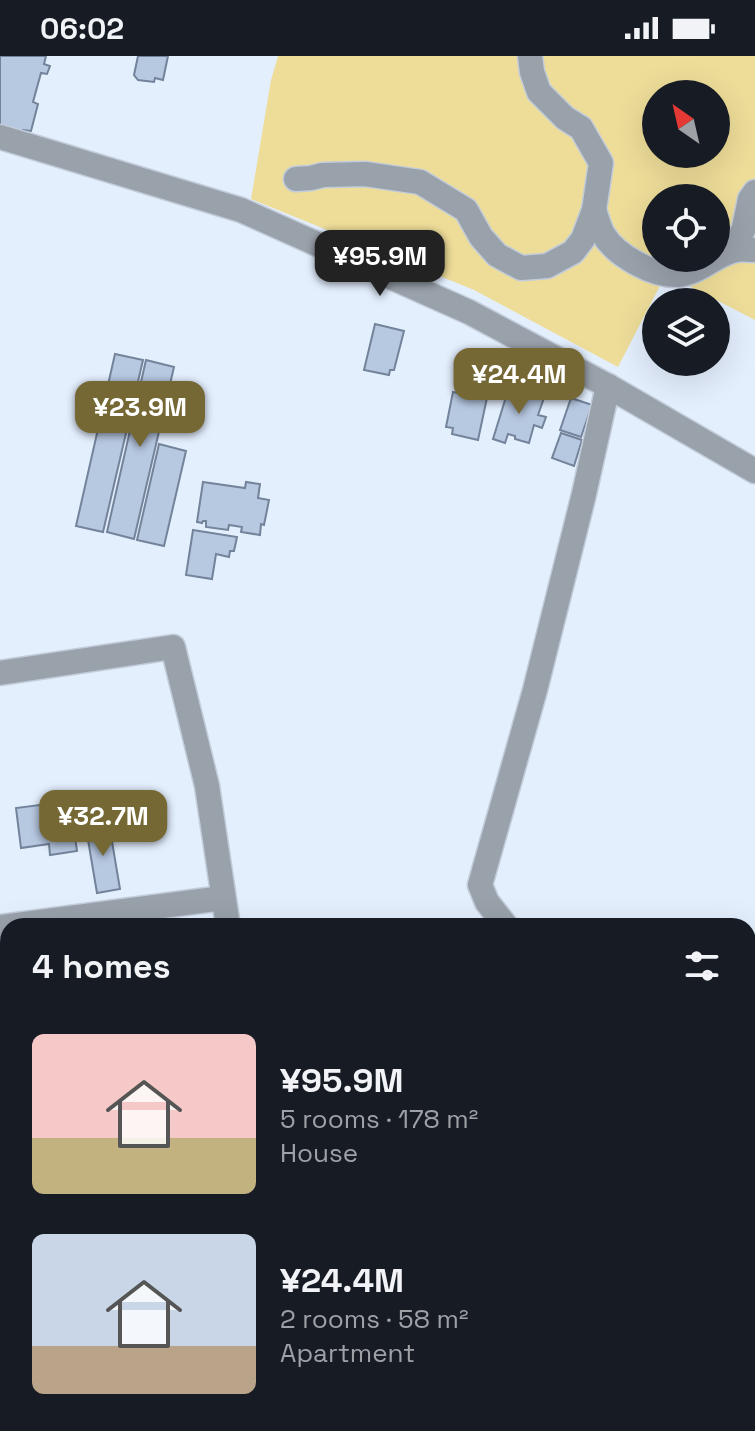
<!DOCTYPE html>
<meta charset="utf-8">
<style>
body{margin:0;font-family:"Space Grotesk",sans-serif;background:#242831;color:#f1f3f6;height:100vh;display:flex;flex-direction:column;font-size:30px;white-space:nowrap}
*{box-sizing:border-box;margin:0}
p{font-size:26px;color:#9ea1a6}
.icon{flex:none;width:44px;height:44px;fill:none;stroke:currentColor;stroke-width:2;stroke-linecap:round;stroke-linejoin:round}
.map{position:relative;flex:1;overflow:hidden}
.drawer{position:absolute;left:0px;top:862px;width:756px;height:514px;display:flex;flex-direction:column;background:#171b24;border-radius:24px 24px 0 0;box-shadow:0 8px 32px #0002}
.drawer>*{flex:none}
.needle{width:52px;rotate:326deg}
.buttons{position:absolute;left:642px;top:24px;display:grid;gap:16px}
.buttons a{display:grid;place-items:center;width:88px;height:88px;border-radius:50%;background:#171b24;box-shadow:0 8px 32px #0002;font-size:40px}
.price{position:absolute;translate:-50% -68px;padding:0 18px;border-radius:16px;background:#756835;color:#fff;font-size:26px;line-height:52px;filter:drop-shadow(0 2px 4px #0008)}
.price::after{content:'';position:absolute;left:50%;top:48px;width:24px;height:18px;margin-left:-12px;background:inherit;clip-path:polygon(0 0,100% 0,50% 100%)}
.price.active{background:#222;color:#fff}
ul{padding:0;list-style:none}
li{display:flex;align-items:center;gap:24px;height:200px;padding:0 32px}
li span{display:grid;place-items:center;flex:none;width:224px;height:160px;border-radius:12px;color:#555}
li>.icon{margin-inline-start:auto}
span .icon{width:96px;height:96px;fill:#fffc;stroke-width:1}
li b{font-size:34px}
h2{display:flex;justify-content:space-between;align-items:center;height:96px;padding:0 32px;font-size:34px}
.status{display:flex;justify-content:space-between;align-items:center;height:56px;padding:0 40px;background:#171b24;direction:ltr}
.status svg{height:22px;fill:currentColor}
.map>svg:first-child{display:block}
.green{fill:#ed9;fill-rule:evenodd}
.building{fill:#b7c8e1;stroke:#73839a;stroke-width:2}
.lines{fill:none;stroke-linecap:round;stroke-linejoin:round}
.minor-casing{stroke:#c2ccda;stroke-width:27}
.major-casing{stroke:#c2ccda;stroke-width:27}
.highway-casing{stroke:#c2ccda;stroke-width:27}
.minor{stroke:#99a1ab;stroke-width:24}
.major{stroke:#546174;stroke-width:24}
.highway{stroke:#3d4b60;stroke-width:24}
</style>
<div class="status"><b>06:02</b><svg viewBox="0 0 49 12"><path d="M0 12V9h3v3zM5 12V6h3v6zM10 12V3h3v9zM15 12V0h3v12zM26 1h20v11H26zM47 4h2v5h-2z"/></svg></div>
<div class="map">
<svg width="755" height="1375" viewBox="0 0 755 1375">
<rect width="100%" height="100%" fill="#e4effe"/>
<!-- green -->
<path class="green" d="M278 0H755V264L666 218 618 311 474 234 251 143 271 24ZM656 38H716V98H656ZM656 142H716V202H656Z"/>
<!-- building -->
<g class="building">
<polygon points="0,0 46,0 44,8 50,10 47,18 41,17 33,46 38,48 31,75 23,74 21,77 0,72"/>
<polygon points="138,0 168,0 163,24 155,22 154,26 138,24 134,19"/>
<polygon points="375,268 404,275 394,314 390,314 389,319 364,314"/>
<polygon points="115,298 143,304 103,476 76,470"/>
<polygon points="146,304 174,311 134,483 107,476"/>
<polygon points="554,311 575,319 568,338 547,330"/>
<polygon points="459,331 488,337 478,384 452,378 453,372 446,371 453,336 458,337"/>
<polygon points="509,331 544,342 538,359 546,361 542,372 534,369 529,387 515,383 515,380 508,378 505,387 493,383"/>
<polygon points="571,342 592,349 581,381 560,374"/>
<polygon points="561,377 582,384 574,410 552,402"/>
<polygon points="159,388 186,395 164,490 137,484"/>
<polygon points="203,426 245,432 246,426 260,428 258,442 269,444 264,469 261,468 260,479 241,476 242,471 229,469 228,474 206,471 206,465 203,465 202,467 197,466"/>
<polygon points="193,474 237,481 234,495 230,495 229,501 216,498 212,523 186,519"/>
<polygon points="105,741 108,762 80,766 77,744"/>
<polygon points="70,745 77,795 50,799 49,788 21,792 16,752"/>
<polygon points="109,768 120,833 97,837 86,772"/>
<polygon points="77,1368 150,1368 151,1373 139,1375 78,1375"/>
</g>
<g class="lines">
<defs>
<g id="minor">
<polyline points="0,81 241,154 469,256 608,330 755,415"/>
<polyline points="296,123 311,122 323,119 365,118 420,126 466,154 481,181 497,199 521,212 547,210 573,196 583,183 594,154 601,107 581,72 565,62 539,36 532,16 530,0"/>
<path d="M594 154C597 162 599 171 603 178 616 200 653 220 678 219 699 217 716 198 736 194 742 193 749 194 755 194"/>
<polyline points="734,194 744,172 750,143 755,136"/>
<polyline points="0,617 173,591 207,730 228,870"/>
<polyline points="506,870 487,846 480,829 535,634 584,438 608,330"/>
<polyline points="0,871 223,842"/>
<polyline points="0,1241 8,1240"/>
<polyline points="391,1368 391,1375"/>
</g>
<g id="major">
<polyline points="748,1277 755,1274"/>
<polyline points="426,1375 451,1368"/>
</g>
<g id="highway">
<polyline points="748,1304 755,1302"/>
<polyline points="748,1330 755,1328"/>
<polyline points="593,1375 617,1368"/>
<polyline points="707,1375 733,1368"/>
</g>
</defs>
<!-- minor casing -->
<use href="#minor" class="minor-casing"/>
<!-- major casing -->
<use href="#major" class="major-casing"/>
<!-- highway casing -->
<use href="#highway" class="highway-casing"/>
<!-- minor -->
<use href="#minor" class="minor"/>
<!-- major -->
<use href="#major" class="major"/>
<!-- highway -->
<use href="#highway" class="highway"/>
</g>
</svg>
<div class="buttons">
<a><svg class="needle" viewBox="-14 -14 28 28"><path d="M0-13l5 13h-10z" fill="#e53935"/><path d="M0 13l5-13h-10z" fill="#9ea1a6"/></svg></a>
<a><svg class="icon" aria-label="locate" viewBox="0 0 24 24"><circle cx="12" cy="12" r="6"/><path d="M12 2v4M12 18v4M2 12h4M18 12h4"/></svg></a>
<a><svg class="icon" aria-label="layers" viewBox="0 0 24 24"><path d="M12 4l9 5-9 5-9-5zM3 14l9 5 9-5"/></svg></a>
</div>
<b class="price active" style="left:380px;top:242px">¥95.9M</b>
<b class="price" style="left:519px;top:360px">¥24.4M</b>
<b class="price" style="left:140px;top:393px">¥23.9M</b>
<b class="price" style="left:103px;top:802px">¥32.7M</b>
<section class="drawer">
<h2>4 homes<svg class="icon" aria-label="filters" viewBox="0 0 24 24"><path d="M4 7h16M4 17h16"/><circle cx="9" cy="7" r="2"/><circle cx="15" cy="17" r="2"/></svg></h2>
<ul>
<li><span style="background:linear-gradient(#f6c9c9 65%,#c2b280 0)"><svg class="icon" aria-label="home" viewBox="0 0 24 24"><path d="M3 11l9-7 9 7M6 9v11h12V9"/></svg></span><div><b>¥95.9M</b><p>5 rooms · 178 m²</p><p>House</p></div></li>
<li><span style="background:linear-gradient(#c9d6e8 70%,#b9a48a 0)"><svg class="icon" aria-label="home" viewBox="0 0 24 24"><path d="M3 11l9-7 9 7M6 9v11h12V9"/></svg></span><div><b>¥24.4M</b><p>2 rooms · 58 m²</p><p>Apartment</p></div></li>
</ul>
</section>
</div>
